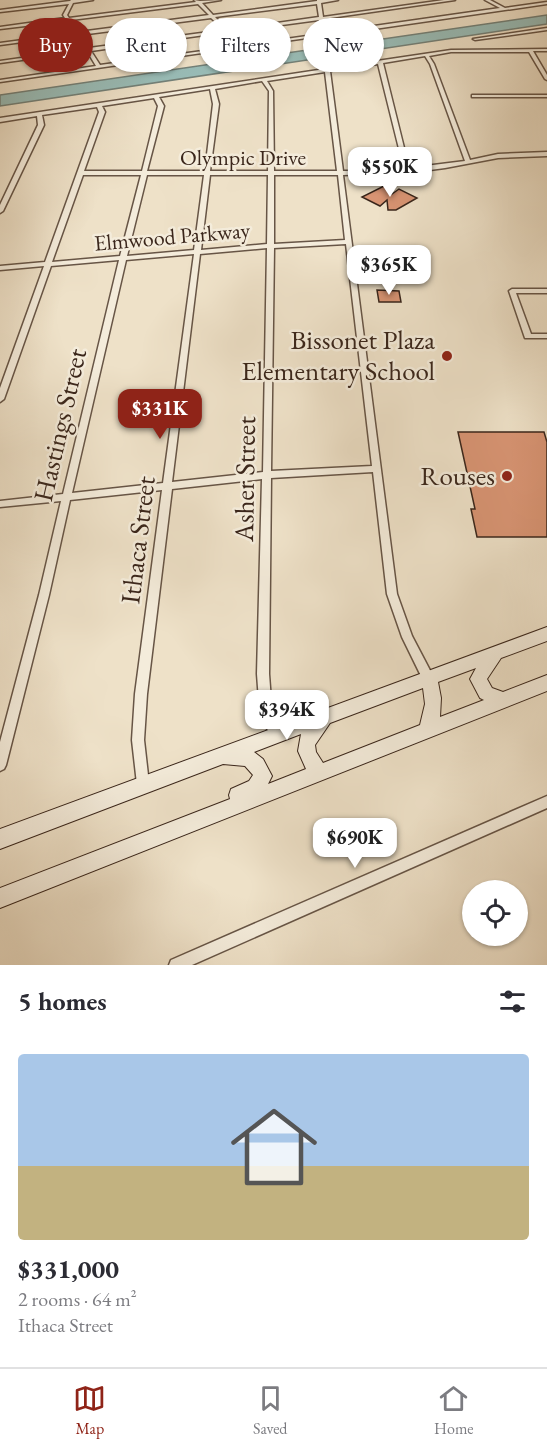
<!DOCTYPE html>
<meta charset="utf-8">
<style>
body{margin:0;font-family:"EB Garamond",serif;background:#f2f2f3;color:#2b2b33;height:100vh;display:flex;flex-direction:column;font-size:22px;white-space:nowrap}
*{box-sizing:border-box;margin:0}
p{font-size:20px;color:#7c7c81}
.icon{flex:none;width:33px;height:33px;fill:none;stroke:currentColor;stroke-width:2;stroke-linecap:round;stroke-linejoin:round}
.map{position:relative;height:965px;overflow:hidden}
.drawer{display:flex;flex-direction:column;background:#fff;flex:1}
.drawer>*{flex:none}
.banner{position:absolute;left:18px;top:18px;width:512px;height:54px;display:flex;gap:12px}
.buttons{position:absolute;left:462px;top:880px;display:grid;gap:12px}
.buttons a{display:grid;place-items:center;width:66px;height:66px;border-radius:50%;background:#fff;box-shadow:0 2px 4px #0004;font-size:30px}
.price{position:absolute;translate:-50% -51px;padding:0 14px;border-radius:12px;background:#fff;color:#222;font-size:20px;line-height:39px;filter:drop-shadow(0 2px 3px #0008)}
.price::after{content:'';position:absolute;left:50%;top:36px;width:18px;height:14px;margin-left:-9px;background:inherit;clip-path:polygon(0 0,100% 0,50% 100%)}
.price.on{background:#8f2418;color:#fff}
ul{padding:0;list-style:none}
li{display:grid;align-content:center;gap:12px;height:318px;padding:0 18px}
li+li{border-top:2px solid #e1e1e2}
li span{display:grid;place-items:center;height:186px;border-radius:6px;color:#555}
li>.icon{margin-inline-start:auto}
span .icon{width:108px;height:108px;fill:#fffc;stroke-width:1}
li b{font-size:26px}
h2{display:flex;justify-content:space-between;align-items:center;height:72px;padding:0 18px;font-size:26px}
.chip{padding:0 21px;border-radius:27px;background:#fff;box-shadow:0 2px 4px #0004;font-size:21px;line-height:54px}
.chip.on{background:#8f2418;color:#fff}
.menu{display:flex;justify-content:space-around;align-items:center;height:84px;border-top:2px solid #e1e1e2;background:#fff;font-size:16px;color:#7c7c81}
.menu a{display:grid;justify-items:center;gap:3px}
.menu .on{color:#8f2418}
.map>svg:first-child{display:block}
.water{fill:#99bdb8;stroke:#738179;stroke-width:1.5}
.building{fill:#d89473;stroke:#3a261b;stroke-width:1.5}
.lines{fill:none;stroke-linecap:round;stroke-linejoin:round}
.minor-casing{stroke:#675546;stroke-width:3}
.secondary-casing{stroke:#3a261b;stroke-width:2}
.minor{fill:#f4ecdb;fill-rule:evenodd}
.secondary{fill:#f4ecdb;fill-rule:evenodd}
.poi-dot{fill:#8f2418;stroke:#f4ecdb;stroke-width:2}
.labels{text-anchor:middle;stroke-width:5;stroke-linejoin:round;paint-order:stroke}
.far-street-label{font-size:22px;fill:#3a261b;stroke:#f4ecdb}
.poi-label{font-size:27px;fill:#3a261b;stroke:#f4ecdb;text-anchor:end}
.street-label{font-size:27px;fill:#3a261b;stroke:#f4ecdb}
</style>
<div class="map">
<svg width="547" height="965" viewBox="0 0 547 965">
<rect width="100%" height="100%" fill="#eee1c8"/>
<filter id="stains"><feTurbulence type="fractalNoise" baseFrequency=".00333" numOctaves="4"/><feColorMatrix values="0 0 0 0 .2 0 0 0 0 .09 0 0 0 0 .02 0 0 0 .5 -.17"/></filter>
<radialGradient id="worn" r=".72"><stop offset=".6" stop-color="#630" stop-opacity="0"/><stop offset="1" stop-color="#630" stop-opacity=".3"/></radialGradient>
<!-- water -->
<polygon class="water" points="547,15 547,24 0,106 0,95"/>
<!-- building -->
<g class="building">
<polygon points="384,186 391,186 392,194 399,189 417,198 396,210 388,210 387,200 380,206 362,197"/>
<polygon points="377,290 399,291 401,302 379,302"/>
<polygon points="458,432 544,432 547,442 547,537 477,537 471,509 475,509"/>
</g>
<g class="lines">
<defs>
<g id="minor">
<path d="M71 0H93L73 3 67 15 69 18 196 2 194 0 200 1 221 0 202 3 213 15 317 1V0H338L321 3 323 17 444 0H455L323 19 325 33 500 8 485 0H490L505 8 547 2V4L326 36 330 68 451 50 547 49V51H533L547 75V80L545 79 529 52H451L429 56 434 64 470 160 498 154 547 152V156L498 158 445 168 407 173 343 175 397 594 412 636 434 678 432 682 428 683 424 682 402 637 387 594 373 472 271 478 269 674 272 714 282 735 280 739 276 741 272 739 260 714 257 674 262 479 172 489 147 694 144 740 149 784 147 788 143 790 139 788 137 784 132 740 135 694 162 490 70 500 49 595 6 765 4 769 0 771V742L39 595 61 501 0 507V501L63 494 119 260 51 266 4 399 0 402V388L44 266 0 270V266L45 262 99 112 97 107 42 115 44 125 3 211 0 213V205L38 125 37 116 0 122V118L325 69 321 36 0 82V80L96 66 87 51 0 63V61L85 49 76 35 0 45V43L75 33 67 21 0 29V27L65 18 63 15 69 4 0 12V10L70 1ZM198 4 209 15 79 32 71 20ZM317 4 319 17 228 30 215 17ZM211 18 224 30 89 48 80 35ZM319 20 321 34 243 45 230 32ZM226 32 239 46 100 65 91 51ZM425 56 430 64 465 161 409 168 383 63ZM378 64 404 169 377 171H343L330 71ZM325 72 337 171H274L273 91 267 81ZM262 81 269 91 268 171H210L219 104 215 89ZM210 89 213 104 205 171H147L164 106 159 97ZM154 98 158 106 142 171H84L105 112 102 106ZM83 175H141L120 256 52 262ZM147 175H204L194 250 127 256ZM210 175H268L267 244 201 250ZM274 175H338L345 240 274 244ZM346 244 372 466 271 471 274 248ZM267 248 263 472 172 482 200 254ZM194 254 163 483 72 493 126 260Z"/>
<polygon points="547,28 547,30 475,40 473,39"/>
<polygon points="474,95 547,95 547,97 472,97 472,95"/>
<polygon points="512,289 547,289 547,293 516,293 531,334 547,334 547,338 525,338 509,291"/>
<polygon points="547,796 547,808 192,965 169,965 171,960"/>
</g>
<path id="secondary" d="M547 627V641L501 658 487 679 492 688 503 692 547 675V691L0 908V888L230 799 229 795 231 789 249 781 253 775 245 766 223 764 0 849V829ZM476 668 470 679 480 698 484 700 440 717 441 698 438 682ZM423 688 425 704 420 725 323 763 316 752 315 745 330 723ZM301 734 298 751 306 769 268 784 272 776 263 759 254 752Z"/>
</defs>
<!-- minor casing -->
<use href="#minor" class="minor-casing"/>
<!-- secondary casing -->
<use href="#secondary" class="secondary-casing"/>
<!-- minor -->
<use href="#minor" class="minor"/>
<!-- secondary -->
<use href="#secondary" class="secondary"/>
</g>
<!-- markers -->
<g class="poi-dot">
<circle cx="447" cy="356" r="6"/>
<circle cx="507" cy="476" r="6"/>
</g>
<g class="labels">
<!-- far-street labels -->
<g class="far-street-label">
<text x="243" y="165">Olympic Drive</text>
<text transform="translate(172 236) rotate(-5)" y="8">Elmwood Parkway</text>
</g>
<!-- poi labels -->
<g class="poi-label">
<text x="435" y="349">Bissonet Plaza<tspan x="435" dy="31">Elementary School</tspan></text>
<text x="495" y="485">Rouses</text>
</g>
<!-- street labels -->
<g class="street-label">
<text transform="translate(60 425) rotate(-77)" y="9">Hastings Street</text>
<text transform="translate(245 479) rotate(-89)" y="9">Asher Street</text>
<text transform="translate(138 540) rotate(-83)" y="9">Ithaca Street</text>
</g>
</g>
<rect width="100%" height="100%" filter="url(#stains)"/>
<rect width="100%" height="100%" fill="url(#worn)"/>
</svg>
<div class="buttons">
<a><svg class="icon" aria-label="locate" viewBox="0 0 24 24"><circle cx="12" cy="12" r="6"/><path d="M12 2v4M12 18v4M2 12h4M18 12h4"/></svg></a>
</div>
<b class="price" style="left:390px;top:198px">$550K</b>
<b class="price" style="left:389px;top:296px">$365K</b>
<b class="price on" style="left:160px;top:440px">$331K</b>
<b class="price" style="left:287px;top:741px">$394K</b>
<b class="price" style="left:355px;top:869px">$690K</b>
<div class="banner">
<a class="chip on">Buy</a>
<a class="chip">Rent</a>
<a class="chip">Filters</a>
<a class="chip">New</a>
</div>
</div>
<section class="drawer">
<h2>5 homes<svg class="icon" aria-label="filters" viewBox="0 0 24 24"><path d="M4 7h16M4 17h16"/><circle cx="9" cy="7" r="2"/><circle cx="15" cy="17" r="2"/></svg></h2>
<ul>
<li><span style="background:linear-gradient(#a9c7e8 60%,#c2b280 0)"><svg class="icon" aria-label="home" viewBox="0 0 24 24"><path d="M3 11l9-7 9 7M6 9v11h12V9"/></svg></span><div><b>$331,000</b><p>2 rooms · 64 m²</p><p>Ithaca Street</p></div></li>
</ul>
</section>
<nav class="menu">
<a class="on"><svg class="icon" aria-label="map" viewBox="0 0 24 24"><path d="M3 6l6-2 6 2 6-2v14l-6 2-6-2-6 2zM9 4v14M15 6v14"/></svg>Map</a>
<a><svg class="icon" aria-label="saved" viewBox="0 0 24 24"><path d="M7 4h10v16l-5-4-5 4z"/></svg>Saved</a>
<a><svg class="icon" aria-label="home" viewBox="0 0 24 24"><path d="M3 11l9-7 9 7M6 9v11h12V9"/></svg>Home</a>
</nav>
